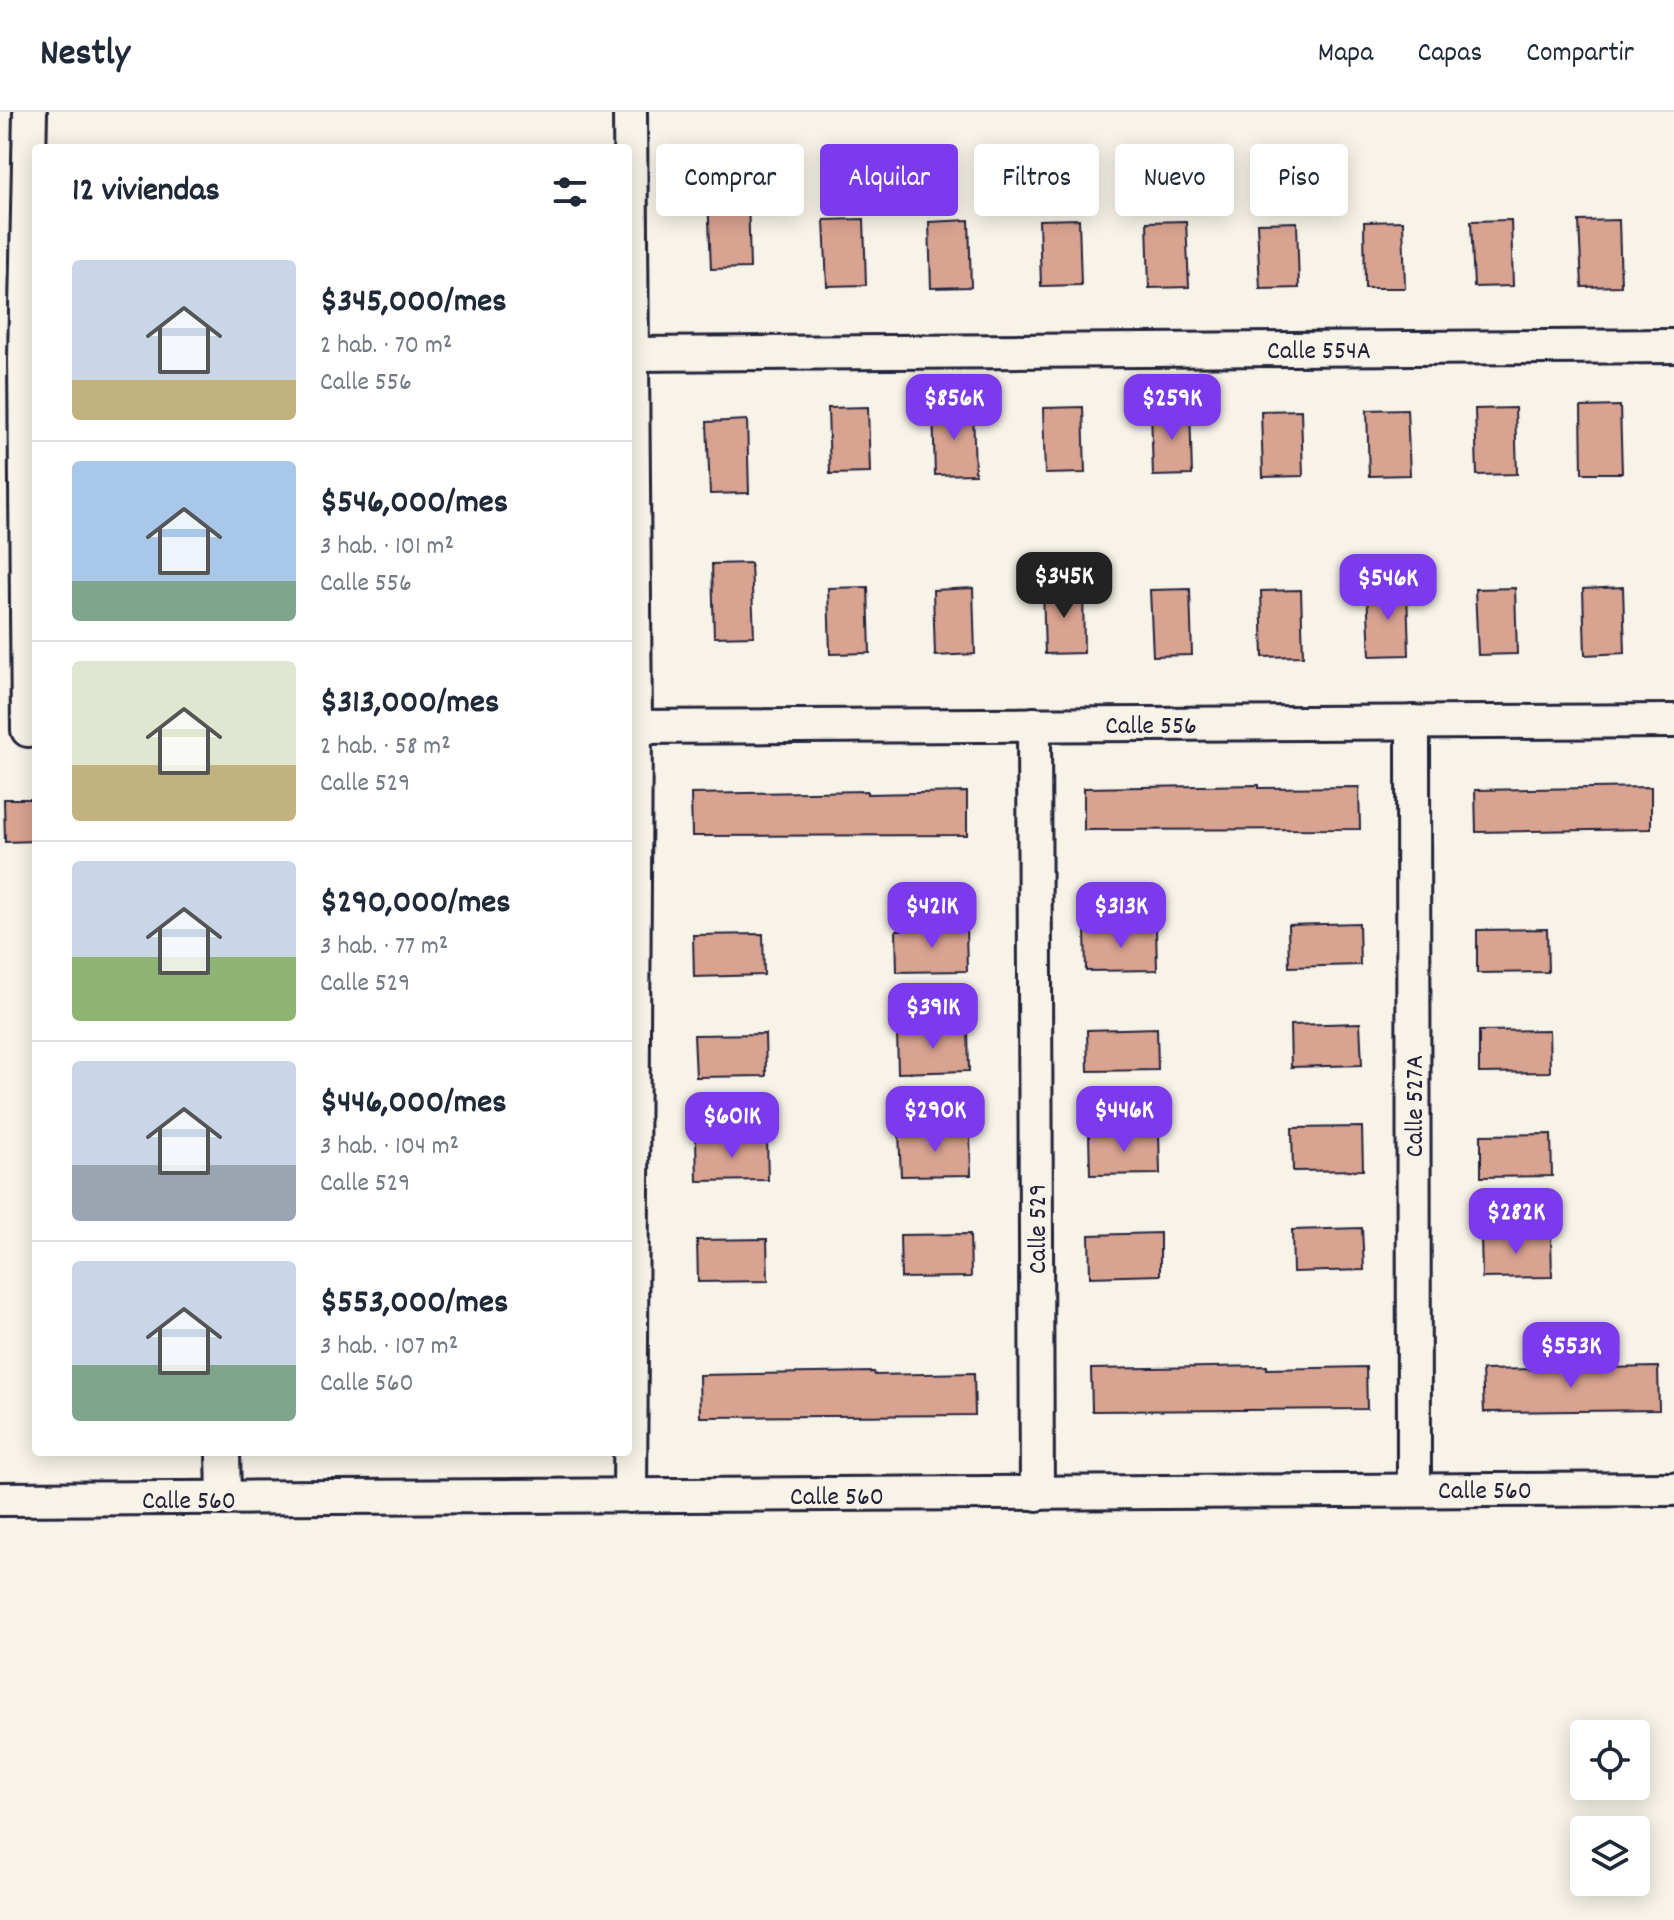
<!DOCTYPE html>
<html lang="es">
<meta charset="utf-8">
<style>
body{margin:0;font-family:Dekko,sans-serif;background:#f6f6f7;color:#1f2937;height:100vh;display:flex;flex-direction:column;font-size:30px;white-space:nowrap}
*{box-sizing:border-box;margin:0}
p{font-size:26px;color:#747a83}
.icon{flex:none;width:44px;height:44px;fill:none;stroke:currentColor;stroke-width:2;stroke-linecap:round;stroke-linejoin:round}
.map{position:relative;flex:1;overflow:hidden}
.panel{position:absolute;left:32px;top:32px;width:600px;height:1312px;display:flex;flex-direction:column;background:#fff;border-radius:8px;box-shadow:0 4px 20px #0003}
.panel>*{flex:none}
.hud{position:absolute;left:656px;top:32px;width:760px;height:72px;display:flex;gap:16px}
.tools{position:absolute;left:1570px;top:1608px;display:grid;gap:16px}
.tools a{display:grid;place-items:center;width:80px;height:80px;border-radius:8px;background:#fff;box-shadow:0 4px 20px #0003;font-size:40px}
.price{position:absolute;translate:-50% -68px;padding:0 18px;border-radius:16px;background:#7c3aed;color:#fff;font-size:26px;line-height:52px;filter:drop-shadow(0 2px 4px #0008)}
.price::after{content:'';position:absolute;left:50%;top:48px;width:24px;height:18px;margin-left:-12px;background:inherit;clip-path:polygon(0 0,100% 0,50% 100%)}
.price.on{background:#222;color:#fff}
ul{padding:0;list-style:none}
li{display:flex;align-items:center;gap:24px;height:200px;padding:0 40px}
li+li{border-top:2px solid #e0e1e3}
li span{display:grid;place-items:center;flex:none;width:224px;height:160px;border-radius:8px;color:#555}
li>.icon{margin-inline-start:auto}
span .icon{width:96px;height:96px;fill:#fffc;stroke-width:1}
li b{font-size:34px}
h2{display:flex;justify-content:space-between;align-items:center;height:96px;padding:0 40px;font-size:34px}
.tag{padding:0 28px;border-radius:8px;background:#fff;box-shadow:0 4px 20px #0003;font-size:28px;line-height:72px}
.tag.on{background:#7c3aed;color:#fff}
header{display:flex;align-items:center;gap:48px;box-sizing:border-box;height:112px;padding:0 40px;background:#fff;border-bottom:2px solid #e0e1e3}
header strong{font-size:38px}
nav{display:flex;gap:44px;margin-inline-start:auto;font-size:28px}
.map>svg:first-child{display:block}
.building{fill:#d9a391;stroke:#22223b;stroke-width:2}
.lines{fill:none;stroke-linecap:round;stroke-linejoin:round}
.minor-casing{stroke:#22223b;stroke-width:38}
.minor{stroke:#f7f3e8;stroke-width:32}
.labels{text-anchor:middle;stroke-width:7;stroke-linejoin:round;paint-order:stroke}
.street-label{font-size:26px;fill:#22223b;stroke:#f7f3e8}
</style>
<header>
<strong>Nestly</strong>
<nav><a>Mapa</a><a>Capas</a><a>Compartir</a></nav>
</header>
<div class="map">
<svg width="1674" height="1808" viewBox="0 0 1674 1808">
<rect width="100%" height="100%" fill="#f7f3e8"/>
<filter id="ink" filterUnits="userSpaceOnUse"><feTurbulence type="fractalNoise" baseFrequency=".0125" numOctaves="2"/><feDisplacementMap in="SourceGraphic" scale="16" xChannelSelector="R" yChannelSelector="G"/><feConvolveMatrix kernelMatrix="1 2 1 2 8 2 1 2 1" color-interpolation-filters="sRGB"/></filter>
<g filter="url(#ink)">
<!-- building -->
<g class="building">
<polygon points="748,83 750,156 711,157 708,84"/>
<polygon points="864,107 866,173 827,174 824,108"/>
<polygon points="1079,107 1081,173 1041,174 1039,108"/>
<polygon points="969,108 971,175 931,176 929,110"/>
<polygon points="1511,108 1513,174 1474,175 1471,109"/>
<polygon points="1619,108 1621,174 1582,175 1579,109"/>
<polygon points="1186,109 1189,175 1149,176 1147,110"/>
<polygon points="1403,109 1405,176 1365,176 1364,110"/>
<polygon points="1297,110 1299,176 1260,177 1257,111"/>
<polygon points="1620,294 1622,361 1582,361 1581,295"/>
<polygon points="868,295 870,361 830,362 828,296"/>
<polygon points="1083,295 1085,361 1045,362 1043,296"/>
<polygon points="973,296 975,362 935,363 933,297"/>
<polygon points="1190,296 1192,363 1153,364 1151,297"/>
<polygon points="1515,296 1517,362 1477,363 1475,297"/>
<polygon points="1407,297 1410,363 1369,364 1367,298"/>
<polygon points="1301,298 1303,364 1263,365 1261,299"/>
<polygon points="747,308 749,381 710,382 707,310"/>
<polygon points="751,451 754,524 714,525 712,452"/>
<polygon points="868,475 870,541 830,542 828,476"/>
<polygon points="1083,475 1084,541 1045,542 1043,476"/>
<polygon points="1623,475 1625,541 1585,543 1583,477"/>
<polygon points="973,476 975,542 935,544 933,478"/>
<polygon points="1515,476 1517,542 1478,543 1475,477"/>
<polygon points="1190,477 1192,543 1153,544 1150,478"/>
<polygon points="1407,477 1409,543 1370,544 1367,478"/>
<polygon points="1301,478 1303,544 1263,545 1261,479"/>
<polygon points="1259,673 1259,676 1359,675 1360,717 1084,718 1084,676"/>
<polygon points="1651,675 1651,717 1476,720 1475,678"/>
<polygon points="867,679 867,682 967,680 967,723 692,724 691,682"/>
<polygon points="4,687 36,687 36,729 5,730"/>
<polygon points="1359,811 1360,853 1289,855 1288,813"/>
<polygon points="1156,816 1157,858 1086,859 1085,817"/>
<polygon points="966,817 967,859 897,860 896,818"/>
<polygon points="1547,817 1548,860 1477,861 1477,818"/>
<polygon points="763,822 764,863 694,865 693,823"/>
<polygon points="1360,911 1362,953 1291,955 1290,913"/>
<polygon points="1157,916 1158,958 1088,959 1087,918"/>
<polygon points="968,917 969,959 898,961 897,919"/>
<polygon points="1549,918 1550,960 1479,961 1479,919"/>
<polygon points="765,922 766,964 696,965 694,923"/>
<polygon points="1362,1015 1363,1058 1293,1059 1292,1016"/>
<polygon points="1159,1020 1160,1062 1090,1063 1089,1021"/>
<polygon points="970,1021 971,1063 901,1064 899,1022"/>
<polygon points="1551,1022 1552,1064 1481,1065 1481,1023"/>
<polygon points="767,1026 768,1068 697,1069 696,1027"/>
<polygon points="1362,1116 1364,1158 1293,1160 1292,1118"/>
<polygon points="1160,1121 1160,1163 1090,1165 1089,1123"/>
<polygon points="970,1122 971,1165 901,1166 900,1123"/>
<polygon points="1551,1123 1552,1165 1482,1166 1481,1124"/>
<polygon points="767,1127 768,1169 698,1170 697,1128"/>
<polygon points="1267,1254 1267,1257 1366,1255 1367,1297 1092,1299 1091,1257"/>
<polygon points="1658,1255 1659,1298 1484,1300 1482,1258"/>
<polygon points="874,1260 875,1263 974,1261 975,1303 700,1305 699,1263"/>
</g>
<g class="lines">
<defs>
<g id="minor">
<polyline points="628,242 1674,234"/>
<polyline points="1413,610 1414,1377"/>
<polyline points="1034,612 1037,1382"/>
<polyline points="628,615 1674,609"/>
<polyline points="28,618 25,247 30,0"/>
<polyline points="223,1340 224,1386"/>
<polyline points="630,1384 635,614 630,0"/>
<polyline points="0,1387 1674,1377"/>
</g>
</defs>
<!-- minor casing -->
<use href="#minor" class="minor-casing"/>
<!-- minor -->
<use href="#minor" class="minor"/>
</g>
</g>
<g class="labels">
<!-- street labels -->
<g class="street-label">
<text x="1319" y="246">Calle 554A</text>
<text x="1151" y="621">Calle 556</text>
<text transform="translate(1413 994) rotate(-90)" y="9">Calle 527A</text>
<text transform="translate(1036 1117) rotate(-90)" y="9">Calle 529</text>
<text x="1485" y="1386">Calle 560</text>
<text x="837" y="1392">Calle 560</text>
<text x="189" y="1396">Calle 560</text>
</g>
</g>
</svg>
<div class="tools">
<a><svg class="icon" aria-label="locate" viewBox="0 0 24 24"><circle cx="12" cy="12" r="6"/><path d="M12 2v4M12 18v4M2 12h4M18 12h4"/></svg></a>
<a><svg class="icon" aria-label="layers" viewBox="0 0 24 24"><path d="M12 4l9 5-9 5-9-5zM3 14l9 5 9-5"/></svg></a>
</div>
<b class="price" style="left:954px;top:330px">$856K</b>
<b class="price" style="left:1172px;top:330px">$259K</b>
<b class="price on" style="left:1064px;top:508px">$345K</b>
<b class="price" style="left:1388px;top:510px">$546K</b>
<b class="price" style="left:932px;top:838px">$421K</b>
<b class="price" style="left:1121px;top:838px">$313K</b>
<b class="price" style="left:933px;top:939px">$391K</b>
<b class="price" style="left:935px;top:1042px">$290K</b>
<b class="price" style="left:1124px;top:1042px">$446K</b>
<b class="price" style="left:732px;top:1048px">$601K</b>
<b class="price" style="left:1516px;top:1144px">$282K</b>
<b class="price" style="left:1571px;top:1278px">$553K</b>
<div class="hud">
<a class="tag">Comprar</a>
<a class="tag on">Alquilar</a>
<a class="tag">Filtros</a>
<a class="tag">Nuevo</a>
<a class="tag">Piso</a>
</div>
<section class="panel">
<h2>12 viviendas<svg class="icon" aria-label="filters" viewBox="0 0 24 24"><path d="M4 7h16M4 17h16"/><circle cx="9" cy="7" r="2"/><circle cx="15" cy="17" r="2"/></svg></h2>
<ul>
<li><span style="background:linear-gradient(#c9d6e8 75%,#c2b280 0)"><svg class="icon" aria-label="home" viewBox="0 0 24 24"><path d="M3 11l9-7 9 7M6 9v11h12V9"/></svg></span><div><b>$345,000/mes</b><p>2 hab. · 70 m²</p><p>Calle 556</p></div></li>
<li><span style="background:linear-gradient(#a9c7e8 75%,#7fa58c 0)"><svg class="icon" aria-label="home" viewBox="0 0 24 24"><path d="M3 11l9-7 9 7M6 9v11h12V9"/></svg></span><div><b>$546,000/mes</b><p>3 hab. · 101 m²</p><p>Calle 556</p></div></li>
<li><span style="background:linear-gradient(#dfe7d0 65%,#c2b280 0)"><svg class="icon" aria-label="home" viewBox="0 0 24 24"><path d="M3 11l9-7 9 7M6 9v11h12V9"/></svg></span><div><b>$313,000/mes</b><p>2 hab. · 58 m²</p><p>Calle 529</p></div></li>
<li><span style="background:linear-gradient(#c9d6e8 60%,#8fb573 0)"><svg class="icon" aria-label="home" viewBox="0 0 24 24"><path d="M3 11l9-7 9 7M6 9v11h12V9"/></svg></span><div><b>$290,000/mes</b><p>3 hab. · 77 m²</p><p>Calle 529</p></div></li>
<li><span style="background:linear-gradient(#c9d6e8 65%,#9aa5b1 0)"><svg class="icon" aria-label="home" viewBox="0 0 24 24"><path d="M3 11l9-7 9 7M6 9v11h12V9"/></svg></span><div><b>$446,000/mes</b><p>3 hab. · 104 m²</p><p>Calle 529</p></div></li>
<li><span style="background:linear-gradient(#c9d6e8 65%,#7fa58c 0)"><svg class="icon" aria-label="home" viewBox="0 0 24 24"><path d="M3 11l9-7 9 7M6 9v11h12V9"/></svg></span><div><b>$553,000/mes</b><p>3 hab. · 107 m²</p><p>Calle 560</p></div></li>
</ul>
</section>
</div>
